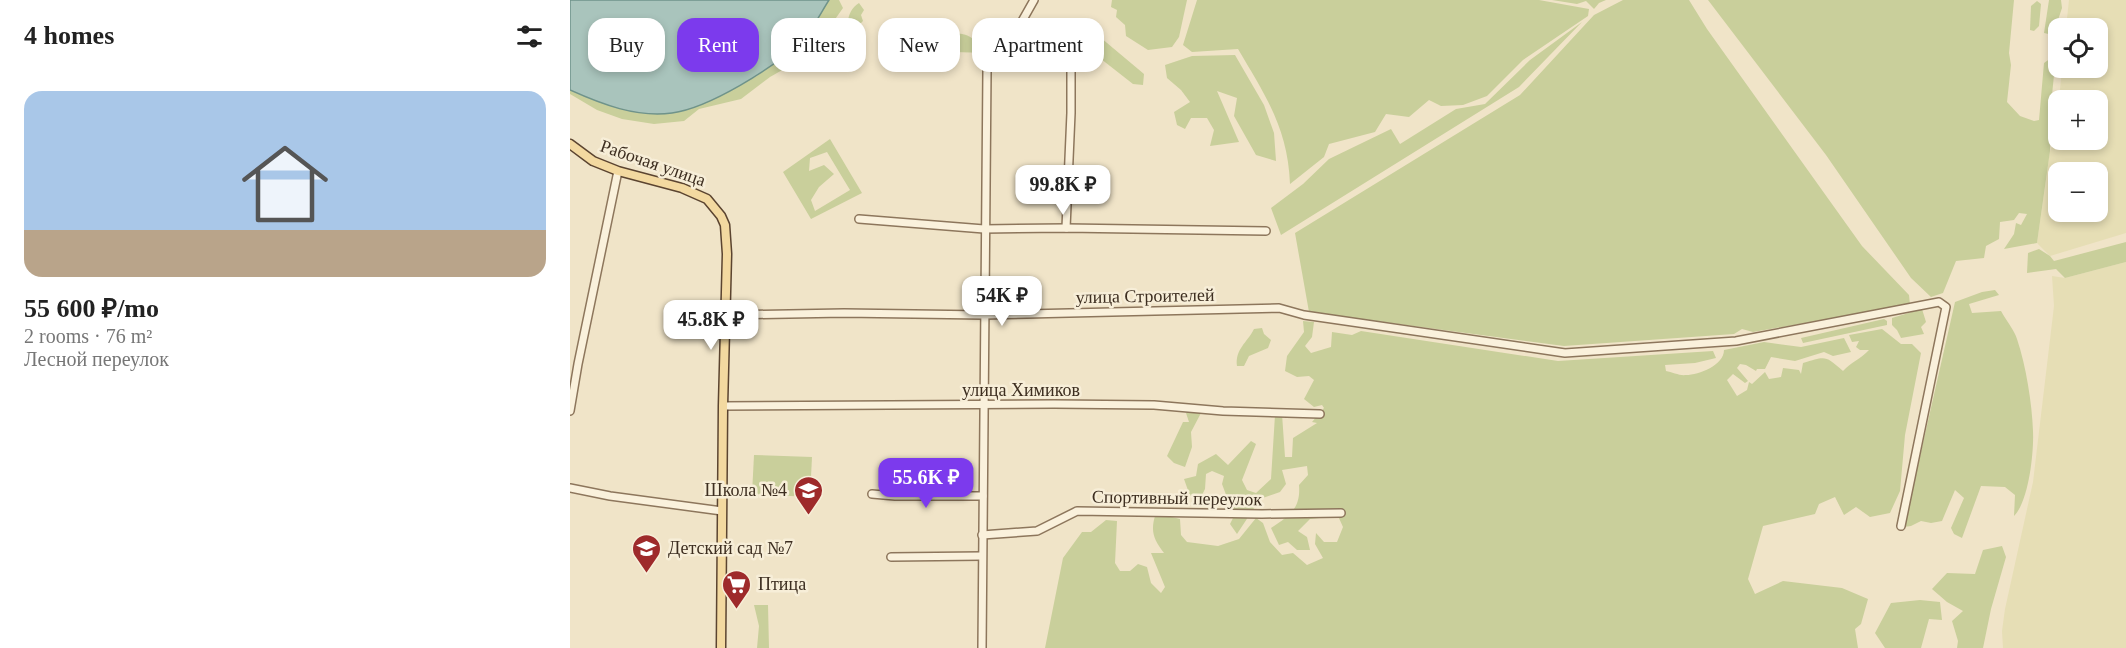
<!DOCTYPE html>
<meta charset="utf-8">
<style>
body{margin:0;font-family:Georgia,serif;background:#f2f2f2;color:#222;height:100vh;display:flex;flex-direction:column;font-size:22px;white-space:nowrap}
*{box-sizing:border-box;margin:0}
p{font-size:20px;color:#767676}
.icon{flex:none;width:33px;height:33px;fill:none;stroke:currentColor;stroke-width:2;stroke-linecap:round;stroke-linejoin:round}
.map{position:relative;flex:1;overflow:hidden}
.panel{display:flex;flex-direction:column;background:#fff;width:570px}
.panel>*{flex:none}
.banner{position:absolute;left:18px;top:18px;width:570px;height:54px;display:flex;gap:12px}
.controls{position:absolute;left:1478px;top:18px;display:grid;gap:12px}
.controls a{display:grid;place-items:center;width:60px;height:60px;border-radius:12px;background:#fff;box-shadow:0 3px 9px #0003;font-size:30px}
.price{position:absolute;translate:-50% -51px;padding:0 14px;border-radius:12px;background:#fff;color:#222;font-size:20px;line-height:39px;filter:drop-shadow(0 2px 3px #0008)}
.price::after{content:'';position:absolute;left:50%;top:36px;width:18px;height:14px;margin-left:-9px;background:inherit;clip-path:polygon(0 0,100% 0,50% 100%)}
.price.selected{background:#7c3aed;color:#fff}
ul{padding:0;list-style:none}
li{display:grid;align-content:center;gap:12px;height:318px;padding:0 24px}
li+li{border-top:2px solid #e0e0e0}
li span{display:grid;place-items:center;height:186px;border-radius:18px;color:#555}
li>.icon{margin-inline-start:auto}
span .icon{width:108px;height:108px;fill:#fffc;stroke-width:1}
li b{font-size:26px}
h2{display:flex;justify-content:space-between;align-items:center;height:72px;padding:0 24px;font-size:26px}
.chip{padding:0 21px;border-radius:18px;background:#fff;box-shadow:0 3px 9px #0003;font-size:21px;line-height:54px}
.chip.selected{background:#7c3aed;color:#fff}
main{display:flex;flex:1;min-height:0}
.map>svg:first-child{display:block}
.farmland{fill:#e6deb5;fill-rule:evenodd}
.green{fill:#c9cf9b;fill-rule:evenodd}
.water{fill:#a9c4bc;stroke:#6f938a;stroke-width:1.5}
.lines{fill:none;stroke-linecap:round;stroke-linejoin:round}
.minor-casing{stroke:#8d765c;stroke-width:10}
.major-casing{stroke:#5b4430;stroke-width:11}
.minor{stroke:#faf1dc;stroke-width:7}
.major{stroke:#f3d9a0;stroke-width:8}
.labels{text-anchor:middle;stroke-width:5;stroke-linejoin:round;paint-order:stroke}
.street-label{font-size:18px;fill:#3d2e20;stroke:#f7eed8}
.poi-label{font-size:18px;fill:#3d2e20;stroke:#f7eed8;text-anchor:start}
</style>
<main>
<section class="panel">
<h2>4 homes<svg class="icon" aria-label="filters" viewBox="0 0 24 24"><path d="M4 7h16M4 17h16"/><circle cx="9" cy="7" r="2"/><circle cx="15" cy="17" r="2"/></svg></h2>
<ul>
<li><span style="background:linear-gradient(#a9c7e8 75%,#b9a48a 0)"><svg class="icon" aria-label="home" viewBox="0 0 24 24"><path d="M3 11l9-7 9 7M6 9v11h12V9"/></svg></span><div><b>55 600 ₽/mo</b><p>2 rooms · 76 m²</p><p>Лесной переулок</p></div></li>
</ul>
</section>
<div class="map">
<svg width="1556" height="648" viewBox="0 0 1556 648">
<rect width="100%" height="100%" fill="#f0e4c8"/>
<!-- farmland -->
<g class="farmland">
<path d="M1499 0H1556V233L1480 256 1467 243 1480 151 1485 140 1488 111V140H1527V100H1489L1492 68H1527V28H1496ZM1488 172H1527V212H1488Z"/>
<polygon points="1556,262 1556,648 1433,648 1432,631 1435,609 1463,482 1484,306 1482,276 1495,278"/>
</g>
<!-- green -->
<g class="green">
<polygon points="259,0 269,0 273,8 256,32 235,57 200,77 171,99 129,109 114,121 84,124 52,119 27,110 0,94 0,90 13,96 149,96 187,76 230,42"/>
<polygon points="542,0 617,0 609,37 602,47 578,50 556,36 555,25 546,17 547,10 541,7"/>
<path d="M627 0H969L1019 9 1018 16 953 60 917 96 893 105 871 106 859 100 839 117 816 114 805 132 759 144 754 157 720 184C718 128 695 95 668 49L622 52 613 45Z"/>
<polygon points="982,0 1036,0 1029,3 1024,9 1016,1 1007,4"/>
<polygon points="1053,0 1119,0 1137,29 1292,246 1339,295 1340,305 1183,332 1172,329 1164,334 994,346 739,312 725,233 950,95 1024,15"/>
<polygon points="1138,0 1444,0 1439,53 1441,65 1437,102 1450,116 1464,121 1469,120 1474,63 1481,58 1485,65 1482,95 1480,151 1467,243 1434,249 1444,234 1446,223 1451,225 1457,214 1449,213 1444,220 1430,222 1429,239 1416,246 1414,258 1386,261 1373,293 1361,297 1341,278 1256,155"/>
<polygon points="1479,0 1491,0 1492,8 1483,35 1474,33"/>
<polygon points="1467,1 1471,4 1469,26 1464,31 1460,30 1461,6"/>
<path d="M289 3 294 10 291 15 293 21 290 24 284 21 278 23C278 15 282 7 289 3Z"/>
<polygon points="512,22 574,74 573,85 563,84 517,48 503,51 502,28"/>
<polygon points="1012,22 949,87 711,235 701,208 733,184 759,159 821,129 830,144 886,109 915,104 960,60"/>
<path d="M441 25 443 27 416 53 385 52 379 65 371 71C358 70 353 61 346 50L329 45 330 40 337 41 346 37 352 39 355 47 365 53 373 47 384 34C394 33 398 35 406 41 417 38 432 31 441 25Z"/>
<polygon points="275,36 281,43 288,45 280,60 277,61 276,52 273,44"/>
<polygon points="665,55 694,105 704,133 706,161 686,155 664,116 667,98 647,91 669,142 640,146 644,130 637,118 621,118 615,129 607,125 604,112 620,102 611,90 597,78 595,65 622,56"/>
<path d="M260 139 292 193 241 219 213 172ZM257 152 280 190 245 211 241 200 249 187 264 174 254 165 239 171 240 158Z"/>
<polygon points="1556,242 1556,262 1495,278 1486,269 1457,273 1458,253 1469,249 1480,256 1484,261"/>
<path d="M1425 290 1429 295 1399 304 1402 313 1431 311C1436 320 1444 330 1447 339 1456 366 1462 403 1463 431 1464 452 1459 501 1444 516L1445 495 1435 487 1411 486 1392 538 1384 534 1381 528 1394 498 1385 490 1372 521 1361 523 1351 521 1341 526 1334 527 1385 302 1412 292Z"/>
<polygon points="1352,309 1356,322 1351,327 1354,334 1331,338 1327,330 1322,325 1322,318"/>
<polygon points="1314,319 1317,321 1317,325 1233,343 1231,338"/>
<path d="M733 321 744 322 742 337 735 346 741 353 761 347 762 332 782 335 791 331 988 361 1143 351 1146 358 1125 363 1095 365 1096 371C1102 372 1110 376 1116 375 1129 375 1154 365 1154 350L1194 342 1231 347 1274 338 1281 352 1263 356 1254 352 1225 361 1201 357 1195 369H1187L1186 371 1176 365 1170 364 1167 368 1178 381 1175 383 1163 374 1157 380 1167 396 1177 390 1179 382 1182 384 1195 372 1199 379 1211 377 1213 368 1229 370 1231 374 1233 363C1256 356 1255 355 1273 371 1281 362 1291 359 1299 350H1290L1286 347 1289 341 1282 342 1279 335 1312 329 1331 344H1342L1351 353 1335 435 1330 491 1320 513 1300 517 1286 507 1274 515 1265 497 1249 504 1245 514 1193 526 1178 579 1185 594 1213 581 1272 588 1298 599 1291 624 1285 629 1288 648H475L493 558 512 532H521L536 520 547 521 545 563 550 571H560L568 564 577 567 581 583 591 593 595 587 581 553H594C583 539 580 530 586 513L610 519 611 535 617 542 648 546 669 539 686 518 693 523 700 542 712 555 723 553 737 565 753 558 745 544 746 533 754 542H767L773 527 768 516 740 519 728 531 737 537 740 550H727L718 542 709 545 701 528C719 516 731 509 729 485L738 475 737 466 712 470 716 484 710 492 690 499 667 534 660 524 664 516 652 484 654 476 642 471 636 474 635 489 630 499 620 496 614 479 626 476 628 464 646 454 658 465 681 441 686 444 672 480 677 490 686 493 701 479 705 415 712 414 715 457H722L723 438 747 423 742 422 754 408 752 405 744 407 734 399 744 380 739 376 727 377 715 371 717 356 734 332Z"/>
<path d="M692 328 694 334 701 340 698 348 679 356 674 366H667C665 349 677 343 684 329Z"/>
<polygon points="625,406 631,413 621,432 622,447 615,467 604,463 597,456 613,422 619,422 616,413"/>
<polygon points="184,455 242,457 240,497 182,494"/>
<polygon points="1432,546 1436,557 1421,609 1413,648 1387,648 1388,641 1382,621 1393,611 1377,602 1362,589 1377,573 1405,574 1413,550"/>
<polygon points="1350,600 1370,602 1372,620 1359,619 1351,648 1315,648 1305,633 1321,603"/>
<polygon points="184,605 198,605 199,648 187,648 189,626"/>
</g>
<!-- water -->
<path class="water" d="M0 0H259C250 14 242 31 230 42 204 68 139 108 102 113 67 118 31 104 0 90Z"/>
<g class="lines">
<defs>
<g id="minor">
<polyline points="289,219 414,229 496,228 696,231"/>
<polyline points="496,228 501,113 501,26"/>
<polyline points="155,315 274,313 414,315 709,308 734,315 995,353 1166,341 1369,302 1376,307 1331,526"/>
<polyline points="153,406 484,404 584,405 653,411 750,414"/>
<polyline points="0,411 8,364 48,171"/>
<polyline points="0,488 40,496 152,511"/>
<polyline points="302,494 325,496 413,496"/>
<polyline points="412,535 467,531 507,511 692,514 771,513"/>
<polyline points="321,557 412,556"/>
<polyline points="412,648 417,70 420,55 451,23 464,0"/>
</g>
<polyline id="major" points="0,144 23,161 48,171 112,188 137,199 151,216 155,225 157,254 153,406 151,648"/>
</defs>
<!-- minor casing -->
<use href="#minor" class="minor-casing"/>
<!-- major casing -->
<use href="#major" class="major-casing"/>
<!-- minor -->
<use href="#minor" class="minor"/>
<!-- major -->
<use href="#major" class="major"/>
</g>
<!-- icons -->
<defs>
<symbol id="school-pin" viewBox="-11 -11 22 30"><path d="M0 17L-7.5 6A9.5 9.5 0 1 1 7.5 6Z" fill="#9e2a2b" stroke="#f7eed8"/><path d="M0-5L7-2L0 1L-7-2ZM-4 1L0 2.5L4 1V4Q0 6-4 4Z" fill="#fff"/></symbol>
<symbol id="supermarket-pin" viewBox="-11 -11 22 30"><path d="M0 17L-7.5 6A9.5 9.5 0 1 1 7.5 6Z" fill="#9e2a2b" stroke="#f7eed8"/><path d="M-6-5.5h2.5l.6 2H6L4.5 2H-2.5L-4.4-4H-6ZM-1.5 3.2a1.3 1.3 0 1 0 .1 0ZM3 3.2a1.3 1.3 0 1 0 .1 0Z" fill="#fff"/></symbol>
</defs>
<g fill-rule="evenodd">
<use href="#school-pin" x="222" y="474" width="33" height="45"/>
<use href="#school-pin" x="60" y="532" width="33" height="45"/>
<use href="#supermarket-pin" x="150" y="568" width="33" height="45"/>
</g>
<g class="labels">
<!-- street labels -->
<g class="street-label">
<text transform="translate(83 163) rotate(19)" y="6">Рабочая улица</text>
<text transform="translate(575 296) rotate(-1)" y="6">улица Строителей</text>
<text x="451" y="396">улица Химиков</text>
<text transform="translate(607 498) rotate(1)" y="6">Спортивный переулок</text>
</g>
<!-- poi labels -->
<g class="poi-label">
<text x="217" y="496" text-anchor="end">Школа №4</text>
<text x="98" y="554">Детский сад №7</text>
<text x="188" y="590">Птица</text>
</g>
</g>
</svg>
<div class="controls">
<a><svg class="icon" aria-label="locate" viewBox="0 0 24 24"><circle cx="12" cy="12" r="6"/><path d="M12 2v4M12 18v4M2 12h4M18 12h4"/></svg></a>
<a>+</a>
<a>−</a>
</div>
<b class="price" style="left:493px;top:216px">99.8K ₽</b>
<b class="price" style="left:432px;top:327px">54K ₽</b>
<b class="price" style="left:141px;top:351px">45.8K ₽</b>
<b class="price selected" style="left:356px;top:509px">55.6K ₽</b>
<div class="banner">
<a class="chip">Buy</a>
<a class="chip selected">Rent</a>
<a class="chip">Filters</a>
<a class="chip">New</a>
<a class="chip">Apartment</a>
</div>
</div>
</main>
